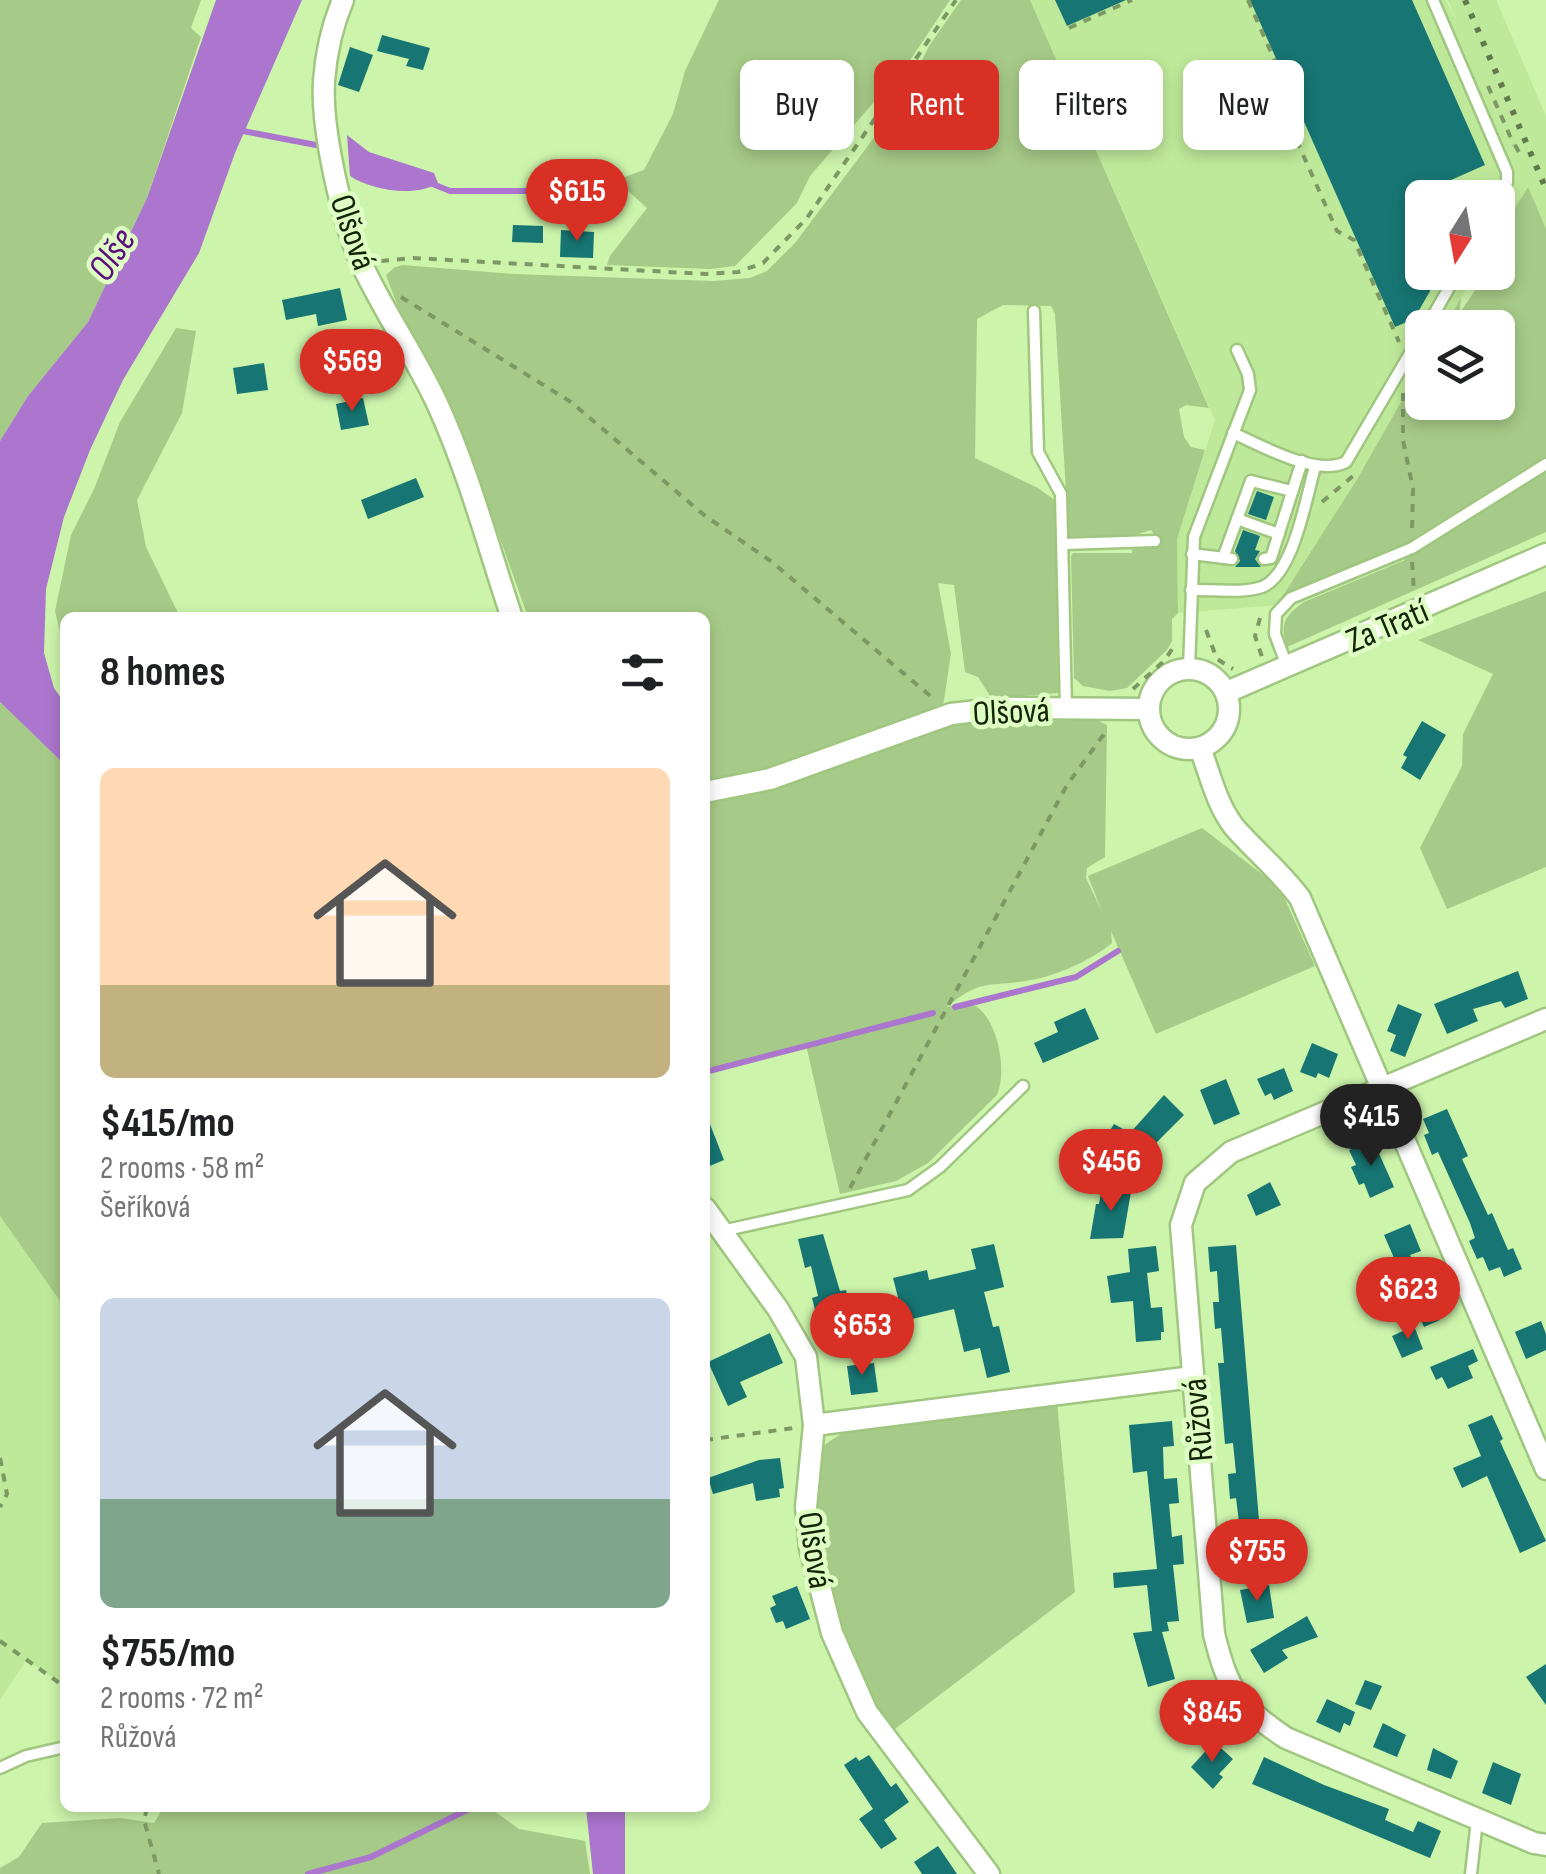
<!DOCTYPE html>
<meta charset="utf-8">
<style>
body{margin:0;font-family:"Sofia Sans Condensed",sans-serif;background:#f6f6f6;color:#202124;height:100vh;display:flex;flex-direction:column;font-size:38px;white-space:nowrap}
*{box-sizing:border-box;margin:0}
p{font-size:32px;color:#757577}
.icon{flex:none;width:55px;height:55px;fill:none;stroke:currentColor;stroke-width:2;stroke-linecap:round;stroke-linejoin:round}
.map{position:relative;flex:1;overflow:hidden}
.details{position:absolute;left:60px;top:612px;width:650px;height:1200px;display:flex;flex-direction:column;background:#fff;border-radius:15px;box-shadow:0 5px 15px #0003}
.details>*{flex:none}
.banner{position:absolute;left:740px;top:60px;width:655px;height:90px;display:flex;gap:20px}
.needle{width:65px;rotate:191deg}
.fabs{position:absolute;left:1405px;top:180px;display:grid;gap:20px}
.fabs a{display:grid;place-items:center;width:110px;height:110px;border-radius:15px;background:#fff;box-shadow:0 5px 15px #0003;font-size:50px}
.price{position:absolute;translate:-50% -85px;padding:0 22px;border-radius:35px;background:#d93025;color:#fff;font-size:32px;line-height:65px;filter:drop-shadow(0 2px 5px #0008)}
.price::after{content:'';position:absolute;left:50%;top:60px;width:30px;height:22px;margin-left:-15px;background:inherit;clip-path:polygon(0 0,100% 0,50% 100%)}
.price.current{background:#222;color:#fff}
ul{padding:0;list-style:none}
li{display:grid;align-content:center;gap:20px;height:530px;padding:0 40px}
li span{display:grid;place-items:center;height:310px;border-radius:15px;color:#555}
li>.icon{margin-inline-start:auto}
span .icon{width:180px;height:180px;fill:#fffc;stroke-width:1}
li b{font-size:42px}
h2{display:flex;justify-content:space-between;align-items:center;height:120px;padding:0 40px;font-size:42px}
.tag{padding:0 35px;border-radius:15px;background:#fff;box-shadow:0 5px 15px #0003;font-size:35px;line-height:90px}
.tag.current{background:#d93025;color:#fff}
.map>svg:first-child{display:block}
.built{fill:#bee99a}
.green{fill:#a6ca87}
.water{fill:#ac76ce}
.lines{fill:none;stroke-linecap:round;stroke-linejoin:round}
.stream{stroke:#ac76ce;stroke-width:6}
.building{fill:#177673}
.lane-casing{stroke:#a0c680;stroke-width:15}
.street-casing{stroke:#a0c680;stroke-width:25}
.path{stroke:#7c9963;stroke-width:4;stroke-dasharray:8 8;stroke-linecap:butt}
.lane{stroke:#fff;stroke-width:10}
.street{stroke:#fff;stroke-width:20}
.rail{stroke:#617a4b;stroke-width:6;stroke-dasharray:5 10;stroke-linecap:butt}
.labels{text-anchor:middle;stroke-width:9;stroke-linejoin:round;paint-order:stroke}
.street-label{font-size:35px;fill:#152307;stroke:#defec4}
.water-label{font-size:38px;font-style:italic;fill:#5b107d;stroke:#defec4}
</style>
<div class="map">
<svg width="1546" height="1874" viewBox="0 0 1546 1874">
<rect width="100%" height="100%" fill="#ccf4ab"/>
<!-- built -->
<g class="built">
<polygon points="1030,0 1446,0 1457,23 1448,0 1496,0 1546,116 1546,229 1528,188 1498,237 1498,198 1422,198 1422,272 1476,273 1444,327 1422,328 1422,365 1356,481 1277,605 1178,613 1177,539 1215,420"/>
<polygon points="0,1216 65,1308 65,1685 26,1660 0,1700"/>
</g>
<!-- green -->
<g class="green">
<polygon points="0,0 201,0 191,28 201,37 147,198 88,322 28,396 0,441"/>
<polygon points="719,0 950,0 911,59 810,176 797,203 735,266 710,269 607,265 610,256 647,208 616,180 644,170 673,114 685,71"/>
<polygon points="961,0 1030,0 1209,408 1186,405 1179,409 1184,437 1191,447 1205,450 1177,539 1178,613 1172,619 1172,641 1167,650 1127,688 1110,691 1083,686 1074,678 1071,556 1073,553 1132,553 1132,546 1156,537 1151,530 1129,537 1069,539 1055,314 1051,306 1003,305 977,319 975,458 1038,488 1056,501 1058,693 992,699 978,677 965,672 954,585 938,583 951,654 943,706 732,781 705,784 705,618 528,617 457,418 399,310 386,275 395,267 403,265 514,274 713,281 750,278 767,271 795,243 903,99 929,46"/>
<path d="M1528 187 1546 229V532L1287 647C1279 625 1285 615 1304 602L1405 560 1406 545 1282 597 1356 481 1422 365V402H1498V328L1444 327 1461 298 1459 314 1487 273 1498 272V258L1514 244 1504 226Z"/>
<polygon points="176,328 196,331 182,413 137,500 146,547 180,617 65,618 65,653 55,611 71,535 94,489 120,422"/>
<polygon points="1546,591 1546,867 1447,909 1420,848 1462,766 1463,734 1493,674 1418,640"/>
<polygon points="0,702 65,765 65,1308 0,1216"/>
<path d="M979 721H1099L1107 725 1105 857 1087 868 1086 878 1102 912 1088 876 1202 828 1280 888 1315 966 1156 1034 1111 931 1112 943C1090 961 1054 977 1026 981 986 987 981 979 947 1007 957 1005 967 1000 977 1007 999 1023 1007 1072 997 1095L928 1163 896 1181 840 1194 806 1045 722 1067H705V804C763 796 821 773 876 753 910 740 942 725 979 721Z"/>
<polygon points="1057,1402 1075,1592 891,1732 869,1700 814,1547 818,1449 844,1432"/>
<polygon points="163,1808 490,1808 519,1829 585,1841 590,1874 0,1874 0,1868 19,1857 42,1823 120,1818 154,1823"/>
</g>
<!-- water -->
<g class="water">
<polygon points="216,0 302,0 235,153 199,253 123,380 90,450 64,517 46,589 44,653 54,688 65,704 65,765 0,702 0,441 28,396 88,322 147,198"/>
<path d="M347 135 369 152 434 173 438 183C415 198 371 190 350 176Z"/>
<polygon points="586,1808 625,1808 625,1874 593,1874"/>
</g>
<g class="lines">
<!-- stream -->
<g class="stream">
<polyline points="238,130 316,145"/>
<polyline points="430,183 450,191 562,191"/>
<polyline points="955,1007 1076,977 1118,951"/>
<polyline points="705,1072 933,1013"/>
<polyline points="308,1874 371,1857 471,1808"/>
</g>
</g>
<!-- building -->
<g class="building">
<polygon points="1055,0 1126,0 1067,26"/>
<polygon points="1250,0 1412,0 1485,165 1442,184 1448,198 1422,198 1422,272 1441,272 1414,319 1395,327"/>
<polygon points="382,35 430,48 423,70 406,66 409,59 377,51"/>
<polygon points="350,47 373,55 359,92 338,85"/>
<polygon points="513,225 543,226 543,243 512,242"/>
<polygon points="561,230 594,232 593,258 560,257"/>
<polygon points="340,288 347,320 318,326 316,314 286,320 282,300"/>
<polygon points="264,363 268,390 237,394 233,368"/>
<polygon points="363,398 369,425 341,430 336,404"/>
<polygon points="416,478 424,497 368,519 361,500"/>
<polygon points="1257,491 1274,497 1266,520 1248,514"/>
<polygon points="1243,530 1260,536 1255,550 1260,551 1255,559 1261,567 1235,567 1240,561 1235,551"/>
<polygon points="1422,721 1446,735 1420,780 1401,768 1407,757 1403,755"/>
<polygon points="1518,971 1528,999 1505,1008 1501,1001 1473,1009 1478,1021 1447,1034 1434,1004"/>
<polygon points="1398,1004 1422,1014 1405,1057 1390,1051 1396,1035 1387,1031"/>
<polygon points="1085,1008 1099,1039 1043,1063 1034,1043 1058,1032 1054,1022"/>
<polygon points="1312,1043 1338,1054 1329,1078 1318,1073 1316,1078 1300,1072"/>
<polygon points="1284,1068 1293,1091 1274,1100 1271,1093 1265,1096 1257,1079"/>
<polygon points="1226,1079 1240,1114 1214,1125 1200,1090"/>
<polygon points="1164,1095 1184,1115 1157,1142 1134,1179 1095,1155 1114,1124 1130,1133"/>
<polygon points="1447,1109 1468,1156 1462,1159 1488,1215 1492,1213 1508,1250 1513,1248 1522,1269 1504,1277 1500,1267 1489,1271 1483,1257 1477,1259 1469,1241 1475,1238 1470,1223 1438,1152 1432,1155 1424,1135 1429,1133 1423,1119"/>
<polygon points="706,1114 724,1160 705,1168 705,1115"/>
<polygon points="1373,1140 1394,1187 1370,1198 1364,1183 1359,1185 1351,1167 1356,1165 1349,1150"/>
<polygon points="1270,1182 1281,1205 1256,1216 1247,1195"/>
<polygon points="1102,1187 1131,1192 1123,1238 1090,1239 1096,1204 1099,1204"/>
<polygon points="1410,1224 1421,1251 1410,1255 1413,1261 1398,1267 1384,1235"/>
<polygon points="823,1234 840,1291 846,1290 855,1330 822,1338 812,1298 818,1296 811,1266 805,1268 798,1239"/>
<polygon points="994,1244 1004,1287 984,1292 993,1327 999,1326 1010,1372 987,1378 980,1348 964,1352 954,1309 904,1321 893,1278 927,1270 929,1280 976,1269 971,1249"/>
<polygon points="1236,1245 1262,1556 1235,1558 1233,1531 1240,1530 1236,1498 1230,1499 1228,1474 1236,1473 1233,1443 1225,1444 1218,1363 1224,1363 1221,1328 1215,1329 1213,1302 1219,1302 1217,1271 1210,1272 1208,1247"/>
<polygon points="1156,1246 1159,1271 1147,1273 1151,1308 1162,1307 1164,1332 1161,1332 1161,1340 1136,1342 1133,1301 1111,1303 1107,1276 1130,1272 1128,1249"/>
<polygon points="1392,1271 1403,1293 1381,1303 1371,1281"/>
<polygon points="1436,1284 1447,1310 1437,1314 1440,1320 1424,1327 1410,1295"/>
<polygon points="1541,1321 1546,1334 1546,1350 1526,1359 1515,1332"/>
<polygon points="1414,1326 1423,1349 1402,1358 1392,1336"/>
<polygon points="770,1333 783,1363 740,1382 747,1397 728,1406 708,1362"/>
<polygon points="1473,1349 1478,1361 1468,1366 1473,1378 1448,1389 1442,1377 1436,1380 1430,1367"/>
<polygon points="860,1359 866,1364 874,1363 878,1392 851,1395 847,1366 855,1365"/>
<polygon points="1492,1415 1503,1439 1500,1441 1503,1448 1546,1541 1520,1553 1487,1476 1462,1488 1453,1468 1481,1456 1468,1425"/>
<polygon points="1172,1421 1174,1446 1163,1447 1164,1479 1177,1478 1179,1503 1169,1504 1172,1537 1182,1535 1184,1564 1173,1565 1179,1621 1167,1622 1169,1631 1162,1632 1175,1679 1148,1687 1133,1633 1152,1631 1147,1585 1114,1588 1113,1573 1157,1569 1147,1471 1133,1473 1129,1425"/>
<polygon points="780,1458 784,1488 779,1489 780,1497 756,1501 753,1483 713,1494 708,1478 759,1460"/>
<polygon points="1269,1585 1274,1618 1247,1623 1240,1590"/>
<polygon points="797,1586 810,1619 786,1629 783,1621 776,1623 770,1608 776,1605 772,1596"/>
<polygon points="1307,1616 1318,1637 1282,1650 1288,1658 1264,1673 1250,1650"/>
<polygon points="1546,1664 1546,1705 1526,1677"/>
<polygon points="1365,1680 1382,1686 1371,1710 1355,1704"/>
<polygon points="1185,1694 1198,1716 1188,1722 1192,1727 1177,1736 1160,1709"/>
<polygon points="1327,1699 1355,1712 1350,1726 1344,1723 1340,1733 1316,1722"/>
<polygon points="1383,1723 1406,1735 1397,1757 1373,1747"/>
<polygon points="1214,1742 1233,1759 1219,1774 1223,1777 1213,1789 1191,1767"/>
<polygon points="1433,1748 1458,1761 1451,1779 1427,1770"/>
<polygon points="869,1755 891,1787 896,1783 909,1802 884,1820 897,1839 881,1849 859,1819 873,1809 844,1765 856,1757 859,1761"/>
<polygon points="1264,1757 1324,1785 1389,1809 1385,1820 1413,1832 1418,1821 1441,1831 1430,1858 1252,1784"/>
<polygon points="1493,1762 1521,1774 1511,1805 1482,1793"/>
<polygon points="938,1846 957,1874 922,1874 914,1862"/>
</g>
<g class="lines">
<defs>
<g id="lane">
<polyline points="1433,0 1507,172 1507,182 1498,205"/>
<polyline points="1034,311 1038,452 1061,494 1066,708"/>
<polyline points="1426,328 1458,272"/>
<path d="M1233 433C1262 446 1316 477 1346 462L1422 333"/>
<polyline points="1237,519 1279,534"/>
<polyline points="1064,544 1155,541"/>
<polyline points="1192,554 1232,559"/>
<polyline points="1223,558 1251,481 1292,491"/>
<polyline points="1264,559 1271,558 1302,461"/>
<path d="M1191 590C1211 589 1242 594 1262 587 1294 574 1306 497 1315 467"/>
<polyline points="1287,666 1275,634 1276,614 1291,598 1412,548 1546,464"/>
<polyline points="1189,668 1194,537 1250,390 1248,374 1237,350"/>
<polyline points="722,1231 908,1190 940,1167 1023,1086"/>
<polyline points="0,1768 26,1756 65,1747"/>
<polyline points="1471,1874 1477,1820"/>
</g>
<g id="street">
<path d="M343 0C332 26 326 53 324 81 321 129 342 223 363 267 385 313 414 355 436 401 468 470 488 546 512 618"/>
<circle cx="1189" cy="709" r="40"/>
<polyline points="1227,692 1546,554"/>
<path d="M1200 748C1210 774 1217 806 1235 828 1256 852 1281 872 1300 898L1546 1469"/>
<polyline points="705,792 770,779 951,714 1004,708 1149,709"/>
<path d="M1546 1019 1231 1152 1195 1183 1181 1225 1214 1634C1228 1690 1238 1706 1286 1738L1534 1843 1546 1845"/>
<polyline points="705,1208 778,1309 806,1357 814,1425 806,1507 810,1548 832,1633 867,1712 989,1874"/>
<polyline points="814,1425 1193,1377"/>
</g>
</defs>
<!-- lane casing -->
<use href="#lane" class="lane-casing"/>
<!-- street casing -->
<use href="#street" class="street-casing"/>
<!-- path -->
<g class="path">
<polyline points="1248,0 1299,116 1288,121 1337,231 1354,240 1399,342"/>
<polyline points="1069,28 1132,0"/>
<polyline points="1488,86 1514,145"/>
<polyline points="1515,145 1521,156"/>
<polyline points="381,261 413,258 706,274 738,272 763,263 807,218 956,0"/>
<polyline points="401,297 571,402 704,515 772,562 935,700"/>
<polyline points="1403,393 1403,440 1413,489 1412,532"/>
<polyline points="1322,502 1353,476"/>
<polyline points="1412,562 1414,592"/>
<polyline points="1260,618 1255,636 1262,657"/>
<polyline points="1206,630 1217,659 1233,669"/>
<polyline points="1133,689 1165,660 1174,646"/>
<polyline points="850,1188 1067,785 1107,730"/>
<polyline points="705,1440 794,1428"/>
<polyline points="0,1458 7,1494 0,1507"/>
<polyline points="0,1641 65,1687"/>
<polyline points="147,1808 144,1820 159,1874"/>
</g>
<!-- lane -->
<use href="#lane" class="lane"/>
<!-- street -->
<use href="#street" class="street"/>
<!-- rail -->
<polyline class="rail" points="1465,0 1546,189"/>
</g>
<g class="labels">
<!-- street labels -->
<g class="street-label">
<text transform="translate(354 232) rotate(71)" y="12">Olšová</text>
<text transform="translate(1387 625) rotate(-23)" y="12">Za Tratí</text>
<text transform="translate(1011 711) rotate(-3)" y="12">Olšová</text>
<text transform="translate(1197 1420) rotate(-95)" y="12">Růžová</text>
<text transform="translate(816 1550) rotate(81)" y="12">Olšová</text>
</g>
<!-- water labels -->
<g class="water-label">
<text transform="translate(111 254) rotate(-57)" y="13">Olše</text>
</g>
</g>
</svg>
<div class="fabs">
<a><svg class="needle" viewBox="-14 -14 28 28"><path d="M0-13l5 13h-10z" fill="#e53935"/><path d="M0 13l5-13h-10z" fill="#757577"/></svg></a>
<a><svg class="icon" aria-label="layers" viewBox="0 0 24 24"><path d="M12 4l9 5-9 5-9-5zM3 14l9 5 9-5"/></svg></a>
</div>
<b class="price" style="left:577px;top:244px">$615</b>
<b class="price" style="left:352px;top:414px">$569</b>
<b class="price current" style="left:1371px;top:1169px">$415</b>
<b class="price" style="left:1111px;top:1214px">$456</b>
<b class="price" style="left:1408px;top:1342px">$623</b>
<b class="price" style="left:862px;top:1378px">$653</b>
<b class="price" style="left:1257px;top:1604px">$755</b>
<b class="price" style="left:1212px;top:1765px">$845</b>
<div class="banner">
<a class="tag">Buy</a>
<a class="tag current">Rent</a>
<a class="tag">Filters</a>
<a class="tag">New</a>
</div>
<section class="details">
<h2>8 homes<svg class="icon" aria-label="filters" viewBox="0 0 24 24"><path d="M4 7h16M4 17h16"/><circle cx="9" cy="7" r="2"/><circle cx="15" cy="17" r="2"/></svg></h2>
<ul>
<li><span style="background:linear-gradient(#ffd9b3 70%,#c2b280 0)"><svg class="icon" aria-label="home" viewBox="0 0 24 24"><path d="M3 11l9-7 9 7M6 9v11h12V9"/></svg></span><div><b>$415/mo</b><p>2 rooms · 58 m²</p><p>Šeříková</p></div></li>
<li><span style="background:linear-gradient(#c9d6e8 65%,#7fa58c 0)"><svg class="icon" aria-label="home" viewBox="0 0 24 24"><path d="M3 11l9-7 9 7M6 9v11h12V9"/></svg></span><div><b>$755/mo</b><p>2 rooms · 72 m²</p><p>Růžová</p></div></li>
</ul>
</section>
</div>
